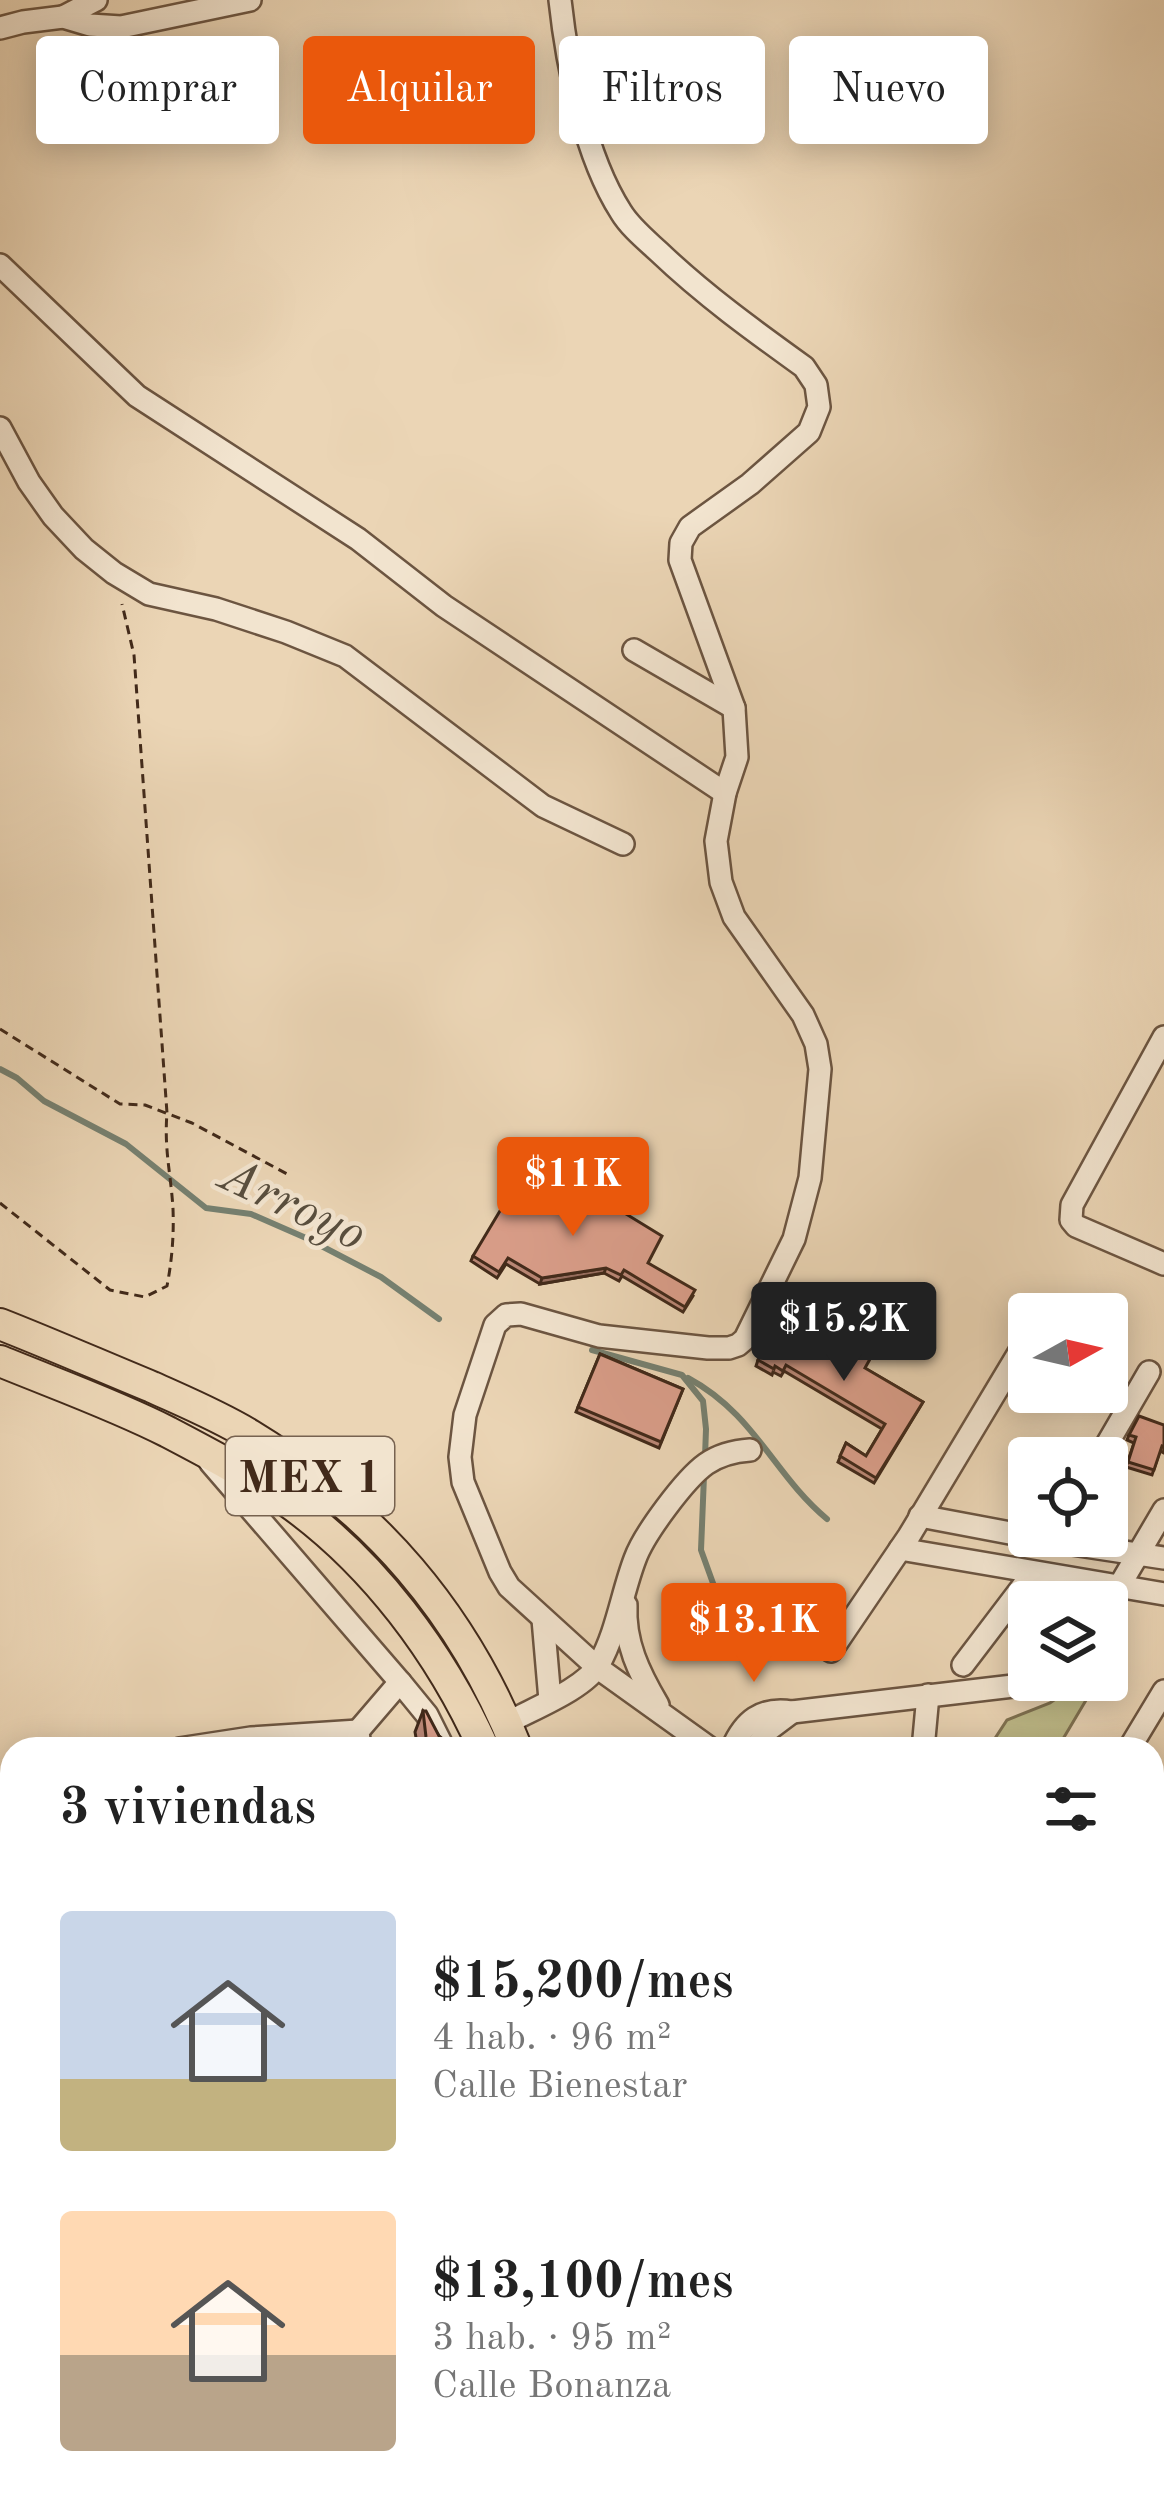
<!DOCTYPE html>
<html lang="es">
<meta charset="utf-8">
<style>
body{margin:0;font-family:"Old Standard TT",serif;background:#f2f2f2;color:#222;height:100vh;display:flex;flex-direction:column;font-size:45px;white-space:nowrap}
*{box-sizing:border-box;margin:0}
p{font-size:39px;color:#767676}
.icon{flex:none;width:66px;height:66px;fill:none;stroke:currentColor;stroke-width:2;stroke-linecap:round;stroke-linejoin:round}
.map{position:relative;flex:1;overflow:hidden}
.drawer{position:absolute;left:0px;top:1737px;width:1164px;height:768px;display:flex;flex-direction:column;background:#fff;border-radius:36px 36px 0 0;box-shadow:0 6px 30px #0003}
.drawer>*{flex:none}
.banner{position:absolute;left:36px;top:36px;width:1092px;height:108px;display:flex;gap:24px}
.needle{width:78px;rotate:82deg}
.tools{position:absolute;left:1008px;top:1293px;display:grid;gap:24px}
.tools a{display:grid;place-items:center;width:120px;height:120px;border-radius:12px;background:#fff;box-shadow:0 6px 30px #0003;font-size:60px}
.price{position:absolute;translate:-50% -102px;padding:0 27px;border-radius:12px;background:#ea580c;color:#fff;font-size:39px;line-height:78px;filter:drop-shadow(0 3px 6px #0008)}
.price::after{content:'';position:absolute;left:50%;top:72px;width:36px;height:27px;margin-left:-18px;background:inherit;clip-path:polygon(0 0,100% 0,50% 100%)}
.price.on{background:#222;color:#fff}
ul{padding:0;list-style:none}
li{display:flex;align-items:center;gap:36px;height:300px;padding:0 60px}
li span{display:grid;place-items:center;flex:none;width:336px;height:240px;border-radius:12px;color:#555}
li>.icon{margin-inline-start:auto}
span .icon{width:144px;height:144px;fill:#fffc;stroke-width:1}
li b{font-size:51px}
h2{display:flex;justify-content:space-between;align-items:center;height:144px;padding:0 60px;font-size:51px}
.chip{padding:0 42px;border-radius:12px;background:#fff;box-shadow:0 6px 30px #0003;font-size:42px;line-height:108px}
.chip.on{background:#ea580c;color:#fff}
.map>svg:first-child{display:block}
.green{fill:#c0bb88;stroke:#817251;stroke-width:3}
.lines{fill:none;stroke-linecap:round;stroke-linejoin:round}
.stream{stroke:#768070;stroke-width:6}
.minor-casing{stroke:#6c5541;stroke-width:26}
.highway-casing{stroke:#422a1a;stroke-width:34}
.path{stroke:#422a1a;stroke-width:3;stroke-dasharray:9 6;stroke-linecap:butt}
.minor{stroke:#f2e4cf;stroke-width:21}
.highway{stroke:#ebd5b5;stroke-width:30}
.wall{fill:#b87;stroke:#422a1a;stroke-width:3}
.shaded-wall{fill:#996f61;stroke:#422a1a;stroke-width:3}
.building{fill:#da9e8a;stroke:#422a1a;stroke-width:3}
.labels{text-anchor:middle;stroke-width:9;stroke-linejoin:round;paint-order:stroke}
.shield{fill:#f2e4cf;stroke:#776250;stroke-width:3}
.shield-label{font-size:45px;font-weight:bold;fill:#422a1a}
.water-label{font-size:51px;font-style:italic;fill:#584e3e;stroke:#f2e4cf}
</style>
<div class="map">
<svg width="1164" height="2505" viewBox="0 0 1164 2505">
<rect width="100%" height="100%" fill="#ebd5b5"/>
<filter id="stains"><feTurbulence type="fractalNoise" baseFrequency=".00167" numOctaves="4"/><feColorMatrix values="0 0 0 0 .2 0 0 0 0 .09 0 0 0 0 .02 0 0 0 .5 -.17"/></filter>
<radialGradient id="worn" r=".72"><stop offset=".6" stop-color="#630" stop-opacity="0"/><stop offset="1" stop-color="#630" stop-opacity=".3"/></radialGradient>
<!-- green -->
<polygon class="green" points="1083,1680 1098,1680 1057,1749 988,1749 1007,1720 1050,1703"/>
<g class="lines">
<!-- stream -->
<g class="stream">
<polyline points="0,1069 17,1078 44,1101 126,1144 206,1208 251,1214 306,1238 381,1277 439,1319"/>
<polyline points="592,1350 682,1375 703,1401 706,1429 705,1457"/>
<path d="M688 1378C755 1414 774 1475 827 1519"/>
<polyline points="704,1476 701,1550 714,1586"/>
<polyline points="1041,2493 1069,2505"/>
</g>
<defs>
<g id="minor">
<path d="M560 0C567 65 585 156 621 212 630 227 646 240 659 252 704 295 754 331 804 367L816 385 819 407 809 432 750 484 690 527 681 543 680 560 734 708 737 757 725 793 716 841 721 882 734 917 803 1015 816 1044 820 1069 810 1178 794 1239 745 1339 738 1345 729 1348H708L599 1336 521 1314 506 1315 495 1325 465 1415 460 1457 463 1482 500 1572 509 1587 598 1668 711 1749"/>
<polyline points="63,17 96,0"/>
<polyline points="0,28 23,22 63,17 90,25 121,27 250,0"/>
<polyline points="0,265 137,396 358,539 444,606 725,793"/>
<polyline points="0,428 29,482 53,516 84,549 114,573 149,594 216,609 286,632 345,656 543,806 623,844"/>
<polyline points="634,650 734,708"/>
<polyline points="1164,1037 1072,1205 1071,1220 1076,1226 1164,1264"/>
<polyline points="1099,1458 1149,1372"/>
<polyline points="210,1462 400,1682 427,1715 444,1749"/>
<polyline points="920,1516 1052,1541 1164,1558"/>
<polyline points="900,1549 1164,1594"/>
<path d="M626 1605C624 1642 639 1673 658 1705"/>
<polyline points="1107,1607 1164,1510"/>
<polyline points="543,1619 550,1700"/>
<polyline points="831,1651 909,1536 1029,1336"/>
<polyline points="963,1665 1033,1573"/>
<path d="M507 1723C532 1709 585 1689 599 1664 617 1632 622 1593 635 1559 644 1534 685 1479 706 1464 719 1455 735 1451 750 1450"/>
<polyline points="179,1749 251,1738 358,1731"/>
<polyline points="360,1749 358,1731 400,1682"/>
<path d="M732 1749C744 1721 761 1707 792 1712L1013 1686 1030 1680"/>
<polyline points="755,1749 768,1730 792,1712"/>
<polyline points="923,1749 928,1695"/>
<polyline points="1129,1749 1164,1691"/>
<polyline points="1152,1852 1164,1841"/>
<polyline points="1152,2106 1164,2147"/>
<polyline points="0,2230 12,2231"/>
<polyline points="0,2361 12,2363"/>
</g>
<g id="highway">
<path d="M0 1324C51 1344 101 1366 152 1387 185 1402 219 1416 250 1435 375 1511 463 1613 517 1749"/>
<path d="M0 1361C56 1384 115 1405 168 1432 208 1453 250 1475 287 1501 373 1562 441 1653 484 1749"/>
<polyline points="726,2493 731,2505"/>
<polyline points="768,2493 773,2505"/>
<polyline points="834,2493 837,2505"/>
</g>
</defs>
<!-- minor casing -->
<use href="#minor" class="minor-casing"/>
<!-- highway casing -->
<use href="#highway" class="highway-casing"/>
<!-- path -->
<g class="path">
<polyline points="0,1029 120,1104 145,1105 192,1123 289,1175"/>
<path d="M0 1203 110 1290 145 1297 167 1286C172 1260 174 1235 173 1209 171 1174 164 1150 167 1113L134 655 122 604"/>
</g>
<!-- minor -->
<use href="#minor" class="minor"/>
<!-- highway -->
<use href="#highway" class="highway"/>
</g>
<!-- wall -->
<g class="wall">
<polygon points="473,1256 648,1263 693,1296 683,1312 622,1276 619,1281 604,1273 540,1284 506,1264 497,1278 471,1261"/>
<polygon points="600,1354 683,1389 659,1448 576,1412"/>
<polygon points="758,1360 866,1369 923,1402 874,1483 838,1462 846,1443 866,1456 882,1429 784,1371 781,1376 773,1372 772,1375 756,1366"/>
<polygon points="1164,1425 1164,1453 1160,1451 1152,1475 1126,1467 1134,1443 1127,1440 1129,1435"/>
<polygon points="756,1600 805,1616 803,1622 796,1632 781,1623 779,1626 754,1605"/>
<polygon points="423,1711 439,1736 455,1749 418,1749 415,1732"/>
</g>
<!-- shaded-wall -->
<polygon class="shaded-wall" points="606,1268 604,1273 540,1284 542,1278"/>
<!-- building -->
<g class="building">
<polygon points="525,1169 592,1212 600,1198 662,1236 648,1263 695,1290 685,1307 624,1270 621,1275 606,1268 542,1278 508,1258 499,1272 473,1256"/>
<polygon points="786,1311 870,1359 865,1368 923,1402 876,1478 840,1456 846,1443 866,1456 885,1424 786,1365 783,1371 775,1366 774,1369 758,1360"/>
<polygon points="600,1354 683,1389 661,1442 578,1407"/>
<polygon points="1139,1416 1164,1425 1164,1447 1162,1446 1154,1470 1128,1462 1136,1437 1129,1435"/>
<polygon points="764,1588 805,1616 798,1627 783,1617 781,1620 756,1600"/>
<polygon points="423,1711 426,1711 439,1736 444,1742 454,1743 455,1749 431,1749 426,1737"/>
</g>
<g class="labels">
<!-- shield labels -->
<rect class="shield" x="226" y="1437" width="168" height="78" rx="9"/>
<g class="shield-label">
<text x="310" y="1492">MEX 1</text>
</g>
<!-- water labels -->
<g class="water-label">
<text transform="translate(294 1202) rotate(25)" y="18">Arroyo</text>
</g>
</g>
<rect width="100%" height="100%" filter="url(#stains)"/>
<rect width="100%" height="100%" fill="url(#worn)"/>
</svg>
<div class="tools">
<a><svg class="needle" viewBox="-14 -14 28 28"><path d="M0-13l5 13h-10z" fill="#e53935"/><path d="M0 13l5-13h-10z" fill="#767676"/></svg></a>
<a><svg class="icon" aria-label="locate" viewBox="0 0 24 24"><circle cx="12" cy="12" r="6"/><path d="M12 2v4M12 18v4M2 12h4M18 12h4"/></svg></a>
<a><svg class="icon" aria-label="layers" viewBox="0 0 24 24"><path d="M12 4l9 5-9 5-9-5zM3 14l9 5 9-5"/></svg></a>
</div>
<b class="price" style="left:573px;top:1239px">$11K</b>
<b class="price on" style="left:844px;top:1384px">$15.2K</b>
<b class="price" style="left:754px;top:1685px">$13.1K</b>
<div class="banner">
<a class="chip">Comprar</a>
<a class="chip on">Alquilar</a>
<a class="chip">Filtros</a>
<a class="chip">Nuevo</a>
</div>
<section class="drawer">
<h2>3 viviendas<svg class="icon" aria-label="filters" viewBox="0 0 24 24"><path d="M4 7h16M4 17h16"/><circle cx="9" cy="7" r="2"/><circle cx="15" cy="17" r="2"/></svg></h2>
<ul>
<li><span style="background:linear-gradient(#c9d6e8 70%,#c2b280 0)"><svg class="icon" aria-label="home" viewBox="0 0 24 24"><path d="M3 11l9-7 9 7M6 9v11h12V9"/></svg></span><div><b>$15,200/mes</b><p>4 hab. · 96 m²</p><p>Calle Bienestar</p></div></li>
<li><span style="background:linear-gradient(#ffd9b3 60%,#b9a48a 0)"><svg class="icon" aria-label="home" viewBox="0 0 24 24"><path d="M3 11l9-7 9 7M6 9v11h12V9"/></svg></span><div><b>$13,100/mes</b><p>3 hab. · 95 m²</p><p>Calle Bonanza</p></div></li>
</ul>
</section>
</div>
